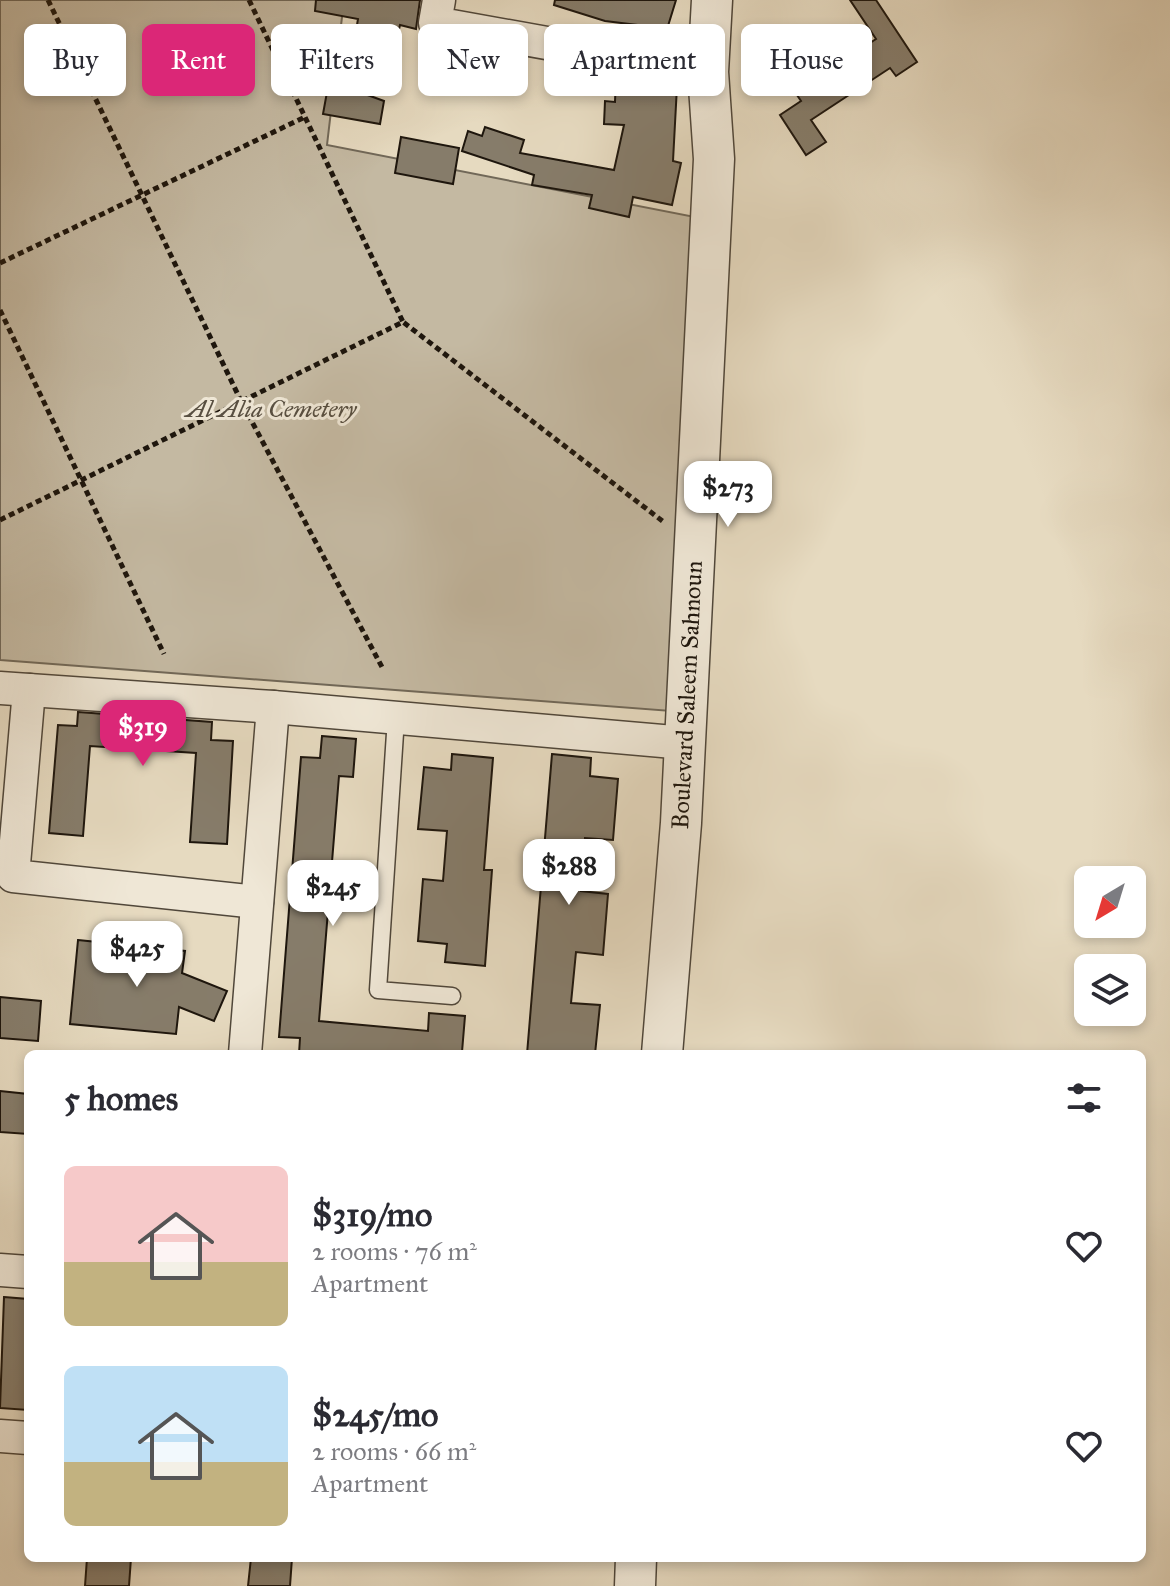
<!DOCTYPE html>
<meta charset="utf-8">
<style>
body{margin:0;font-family:"IM FELL Great Primer",serif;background:#f2f2f3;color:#2b2b33;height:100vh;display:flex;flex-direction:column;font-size:30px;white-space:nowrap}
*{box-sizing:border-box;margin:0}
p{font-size:26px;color:#7c7c81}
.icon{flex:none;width:44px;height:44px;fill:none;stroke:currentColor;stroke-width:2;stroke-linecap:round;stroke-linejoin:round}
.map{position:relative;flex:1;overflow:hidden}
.details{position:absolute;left:24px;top:1050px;width:1122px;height:512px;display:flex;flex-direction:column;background:#fff;border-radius:12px;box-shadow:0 4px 12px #0003}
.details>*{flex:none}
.guide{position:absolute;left:24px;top:24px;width:1122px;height:72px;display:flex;gap:16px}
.needle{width:52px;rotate:218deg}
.buttons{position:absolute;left:1074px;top:866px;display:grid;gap:16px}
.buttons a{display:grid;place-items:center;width:72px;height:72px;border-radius:12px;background:#fff;box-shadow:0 4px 12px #0003;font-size:40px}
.price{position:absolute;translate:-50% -68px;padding:0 18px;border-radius:16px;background:#fff;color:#222;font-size:26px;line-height:52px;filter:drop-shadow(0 2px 4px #0008)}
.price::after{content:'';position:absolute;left:50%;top:48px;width:24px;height:18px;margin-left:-12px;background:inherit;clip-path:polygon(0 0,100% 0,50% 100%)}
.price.current{background:#db2777;color:#fff}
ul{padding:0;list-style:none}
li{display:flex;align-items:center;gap:24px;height:200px;padding:0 40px}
li span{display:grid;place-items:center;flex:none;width:224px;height:160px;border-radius:12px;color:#555}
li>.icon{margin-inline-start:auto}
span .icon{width:96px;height:96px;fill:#fffc;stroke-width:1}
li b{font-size:34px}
h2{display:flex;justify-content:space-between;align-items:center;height:96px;padding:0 40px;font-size:34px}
.chip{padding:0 28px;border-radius:12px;background:#fff;box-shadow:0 4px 12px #0003;font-size:28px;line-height:72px}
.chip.current{background:#db2777;color:#fff}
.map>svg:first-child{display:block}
.green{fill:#c4b9a2;stroke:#716858;stroke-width:2}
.building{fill:#867c6a;stroke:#1e160d;stroke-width:2}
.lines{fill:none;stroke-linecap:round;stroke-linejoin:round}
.service-casing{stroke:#50473a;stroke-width:19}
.minor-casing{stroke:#50473a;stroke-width:35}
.tertiary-casing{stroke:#50473a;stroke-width:43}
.path{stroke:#1e160d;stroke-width:5;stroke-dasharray:6 4;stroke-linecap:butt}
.service{stroke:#efe7d6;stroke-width:16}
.minor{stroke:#efe7d6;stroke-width:32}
.tertiary{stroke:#efe7d6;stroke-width:40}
.labels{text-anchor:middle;stroke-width:6;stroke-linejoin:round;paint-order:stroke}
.park-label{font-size:24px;font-style:italic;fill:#584f41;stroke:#efe7d6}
.street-label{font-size:24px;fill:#1e160d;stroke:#efe7d6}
</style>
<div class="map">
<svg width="1170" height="1586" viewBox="0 0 1170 1586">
<rect width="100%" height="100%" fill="#e6dac0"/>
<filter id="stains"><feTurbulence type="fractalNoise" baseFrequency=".0025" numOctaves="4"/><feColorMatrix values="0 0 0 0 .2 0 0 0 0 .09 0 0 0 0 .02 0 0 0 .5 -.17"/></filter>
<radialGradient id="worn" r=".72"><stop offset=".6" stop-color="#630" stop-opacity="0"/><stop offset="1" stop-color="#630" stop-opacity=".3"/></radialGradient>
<!-- green -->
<polygon class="green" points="0,0 344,0 327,145 700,218 671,711 0,660"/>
<!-- building -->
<g class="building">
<polygon points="316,0 420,0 416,29 400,25 387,81 348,78 358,19 315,11"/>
<polygon points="555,0 676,0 664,39 637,31 637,25 605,21 554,5"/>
<polygon points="850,0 876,0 917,62 896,76 890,68 811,120 826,142 806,155 780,115 801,101 795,92 876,39"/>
<polygon points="478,50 522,58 519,93 475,89"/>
<polygon points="616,75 677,86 673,161 681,163 672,205 633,197 629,217 589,208 592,195 532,185 534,175 462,151 468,131 482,136 485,127 524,140 520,153 614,170 624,125 604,124 605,101 615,102"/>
<polygon points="329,81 384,101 380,124 323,114"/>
<polygon points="401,137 459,148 453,184 395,173"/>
<polygon points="78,712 212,722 211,740 233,741 227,844 190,842 196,753 90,746 83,836 49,833 58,725 77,726"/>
<polygon points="322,736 356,739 353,777 339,776 319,1021 428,1031 429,1013 465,1016 462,1052 299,1054 300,1038 279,1037 301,757 320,758"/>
<polygon points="452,754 493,758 484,870 492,870 485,966 445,962 447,944 418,941 423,879 443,881 447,831 418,829 424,767 451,770"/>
<polygon points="552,754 591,758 590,776 618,779 613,840 585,838 581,891 608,894 603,955 576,952 571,1003 600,1005 595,1054 527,1054"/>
<polygon points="78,940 185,951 182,973 227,991 214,1021 179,1007 176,1034 70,1024"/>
<polygon points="0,997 41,1001 38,1041 0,1038"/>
<polygon points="0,1091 28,1094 28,1134 0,1132"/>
<polygon points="4,1297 28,1299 28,1410 0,1408"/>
<polygon points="87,1558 131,1558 129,1586 85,1586"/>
<polygon points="251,1558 292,1558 290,1586 248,1586"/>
</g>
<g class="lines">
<defs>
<polyline id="service" points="396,718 378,990 452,996"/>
<g id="minor">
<polyline points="439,0 435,23 708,72"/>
<polyline points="0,688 273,707 685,743"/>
<polyline points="29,690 13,876 257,902"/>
<polyline points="245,1054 273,707"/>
<polyline points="0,1270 28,1272"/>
<polyline points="0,1436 28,1438"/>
</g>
<g id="tertiary">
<polyline points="662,1054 681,823 714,159 708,72 712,0"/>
<polyline points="635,1586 636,1558"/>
</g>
</defs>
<!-- service casing -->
<use href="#service" class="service-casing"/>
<!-- minor casing -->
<use href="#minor" class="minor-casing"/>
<!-- tertiary casing -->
<use href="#tertiary" class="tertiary-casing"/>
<!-- path -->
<g class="path">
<polyline points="48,0 241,401 383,669"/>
<polyline points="249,0 403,322"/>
<polyline points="0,263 305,117"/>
<polyline points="0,310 164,654"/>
<polyline points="0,520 403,322 665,523"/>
</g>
<!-- service -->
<use href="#service" class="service"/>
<!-- minor -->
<use href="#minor" class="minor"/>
<!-- tertiary -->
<use href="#tertiary" class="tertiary"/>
</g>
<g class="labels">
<!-- park labels -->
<g class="park-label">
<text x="271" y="417">Al Alia Cemetery</text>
</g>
<!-- street labels -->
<g class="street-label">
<text transform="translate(687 695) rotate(-87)" y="8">Boulevard Saleem Sahnoun</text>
</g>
</g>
<rect width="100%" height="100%" filter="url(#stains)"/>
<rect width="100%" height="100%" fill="url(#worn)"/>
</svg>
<div class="buttons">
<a><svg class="needle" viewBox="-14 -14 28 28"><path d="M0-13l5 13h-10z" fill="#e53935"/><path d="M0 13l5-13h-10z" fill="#7c7c81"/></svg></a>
<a><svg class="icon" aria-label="layers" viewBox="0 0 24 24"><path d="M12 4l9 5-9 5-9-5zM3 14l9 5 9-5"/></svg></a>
</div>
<b class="price" style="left:728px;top:529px">$273</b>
<b class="price current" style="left:143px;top:768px">$319</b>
<b class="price" style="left:569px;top:907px">$288</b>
<b class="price" style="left:333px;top:928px">$245</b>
<b class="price" style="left:137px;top:989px">$425</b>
<div class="guide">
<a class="chip">Buy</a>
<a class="chip current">Rent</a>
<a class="chip">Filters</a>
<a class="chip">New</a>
<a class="chip">Apartment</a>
<a class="chip">House</a>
</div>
<section class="details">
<h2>5 homes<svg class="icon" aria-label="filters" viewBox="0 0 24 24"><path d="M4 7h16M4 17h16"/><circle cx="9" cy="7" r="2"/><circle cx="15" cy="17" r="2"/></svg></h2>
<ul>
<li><span style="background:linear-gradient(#f6c9c9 60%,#c2b280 0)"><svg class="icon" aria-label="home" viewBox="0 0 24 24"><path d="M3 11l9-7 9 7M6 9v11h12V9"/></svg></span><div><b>$319/mo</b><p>2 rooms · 76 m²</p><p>Apartment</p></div><svg class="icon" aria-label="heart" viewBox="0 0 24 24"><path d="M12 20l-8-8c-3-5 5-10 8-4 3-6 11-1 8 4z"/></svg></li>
<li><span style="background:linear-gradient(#bfe0f5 60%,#c2b280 0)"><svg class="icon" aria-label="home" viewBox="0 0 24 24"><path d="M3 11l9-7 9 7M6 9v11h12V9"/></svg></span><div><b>$245/mo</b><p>2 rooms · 66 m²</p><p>Apartment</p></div><svg class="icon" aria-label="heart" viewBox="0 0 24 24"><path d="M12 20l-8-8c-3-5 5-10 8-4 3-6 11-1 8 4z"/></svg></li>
</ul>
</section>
</div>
